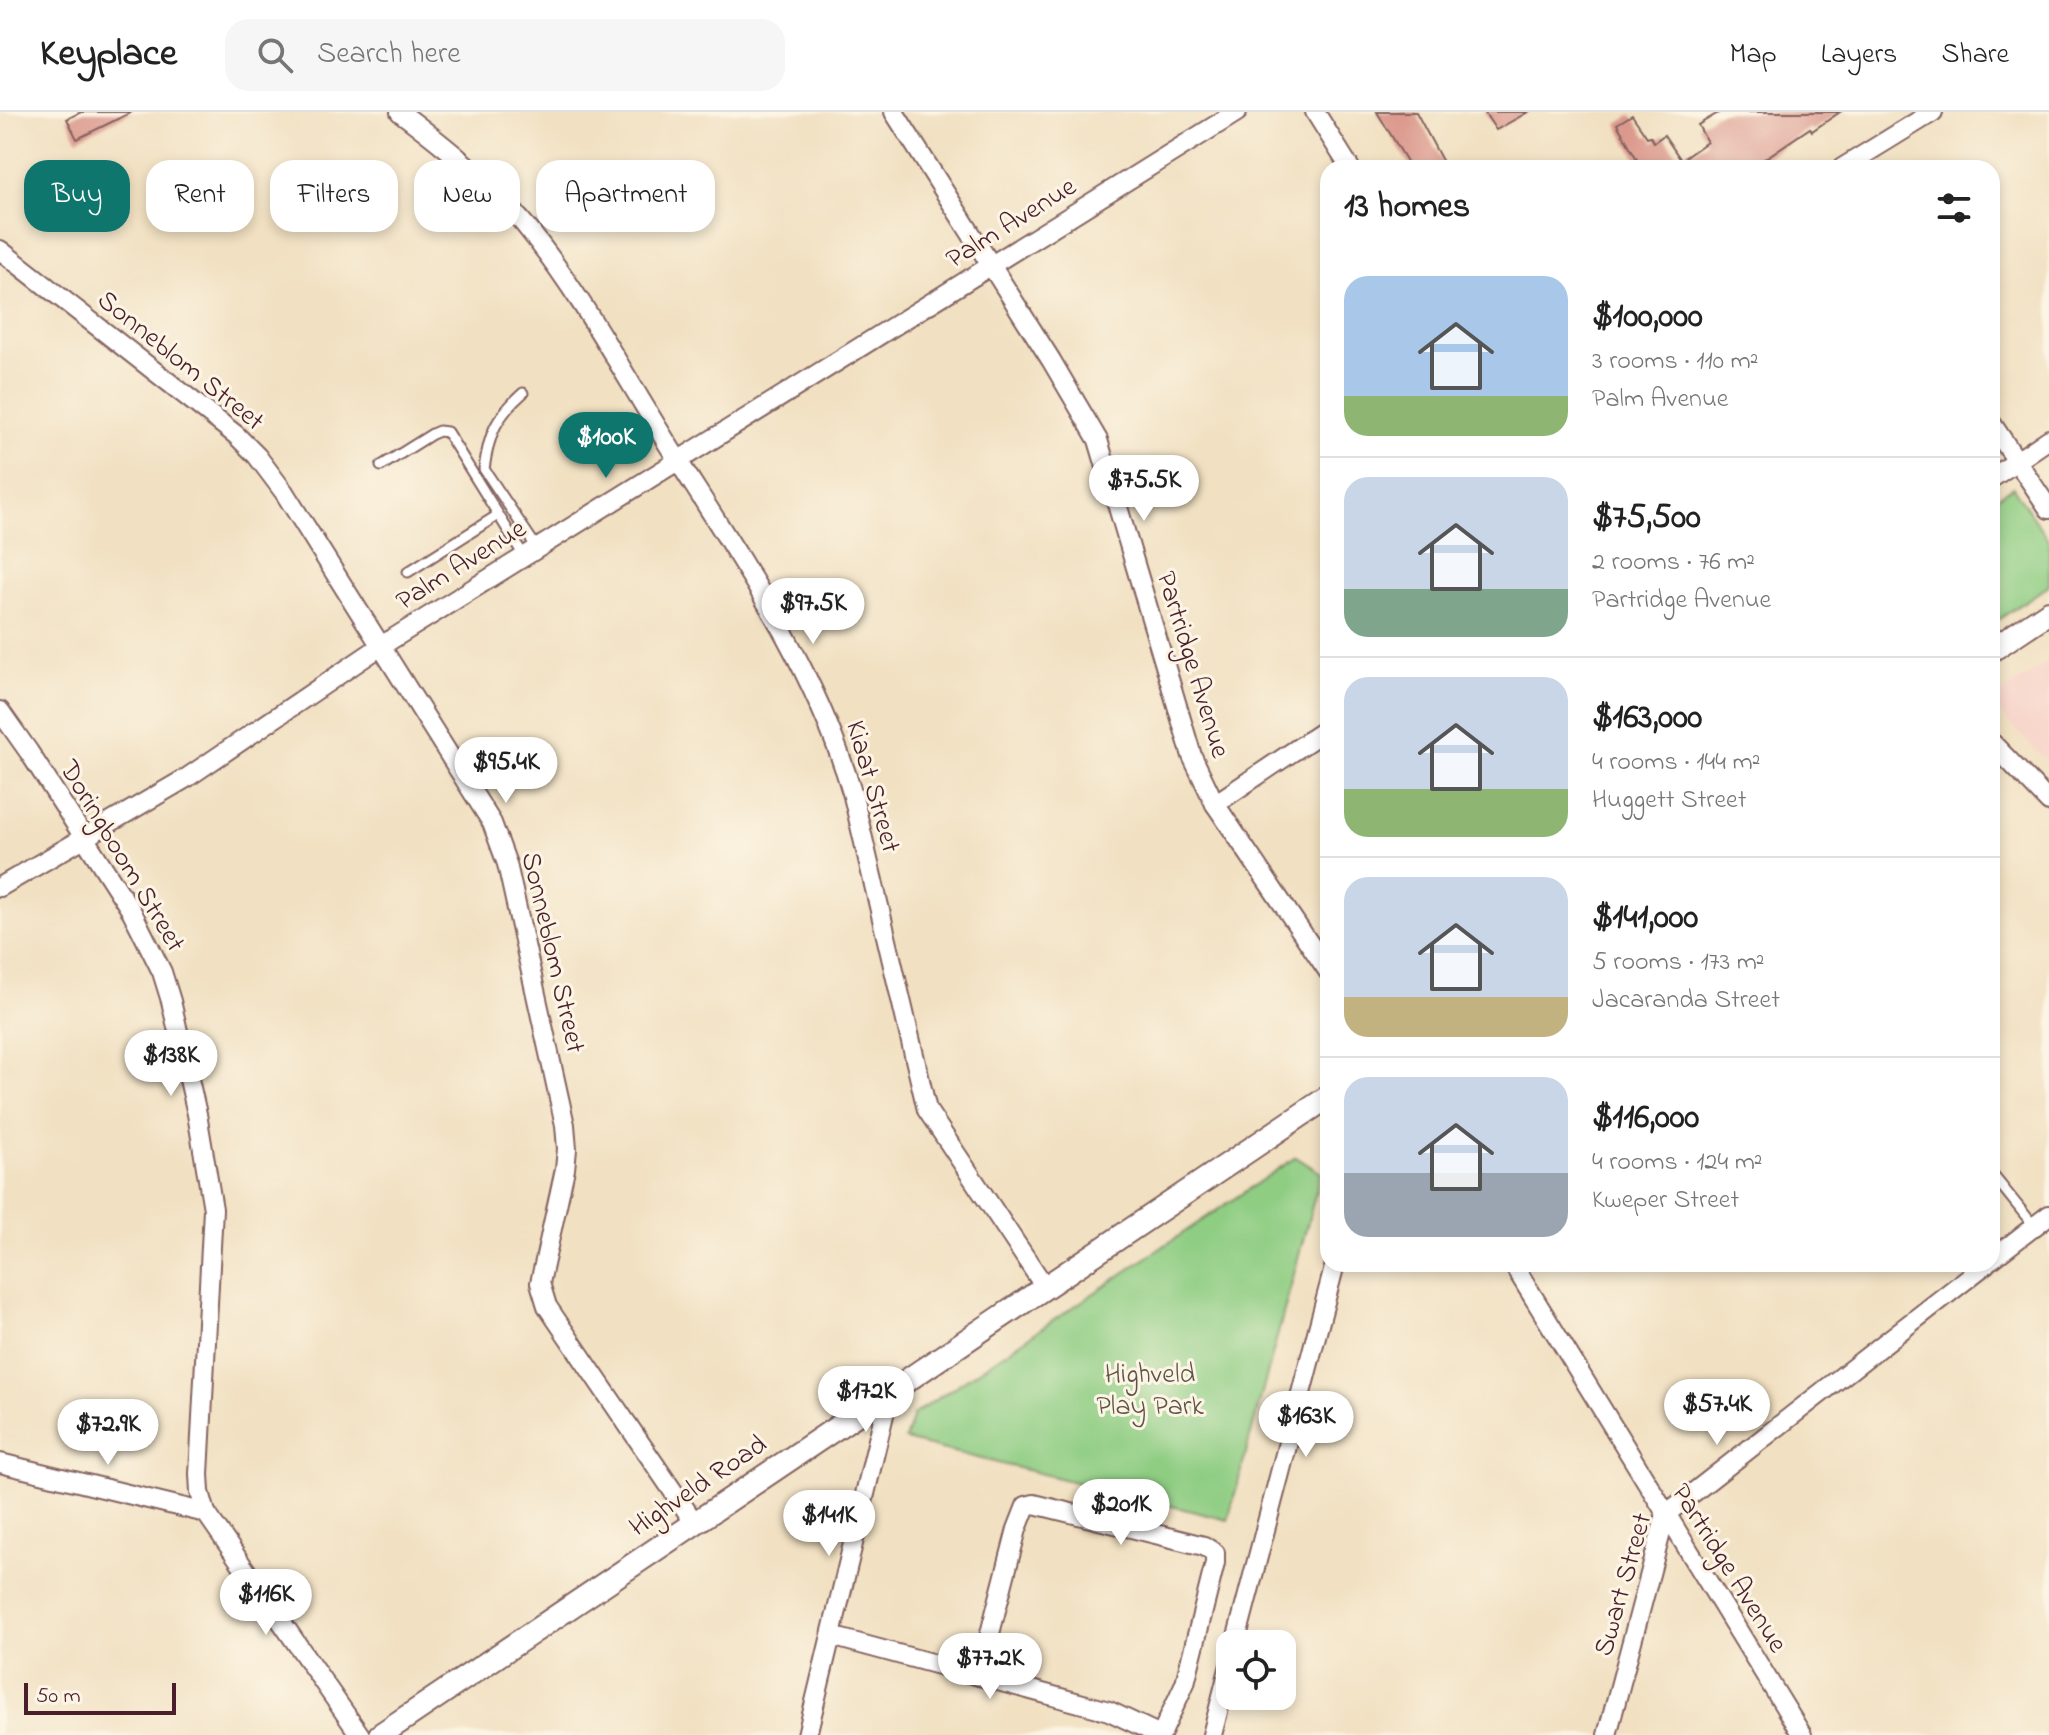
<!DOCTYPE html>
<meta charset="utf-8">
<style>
body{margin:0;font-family:"Indie Flower",sans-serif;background:#f6f6f6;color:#222;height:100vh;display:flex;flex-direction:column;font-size:30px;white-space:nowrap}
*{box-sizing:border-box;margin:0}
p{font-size:26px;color:#767676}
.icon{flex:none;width:44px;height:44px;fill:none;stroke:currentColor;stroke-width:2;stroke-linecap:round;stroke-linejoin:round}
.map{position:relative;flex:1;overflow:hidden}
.side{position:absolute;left:1320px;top:48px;width:680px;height:1112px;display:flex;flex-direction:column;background:#fff;border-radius:24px;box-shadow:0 4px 12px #0003}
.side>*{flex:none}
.guide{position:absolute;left:24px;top:48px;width:760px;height:72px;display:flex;gap:16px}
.controls{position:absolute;left:1216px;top:1518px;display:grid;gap:16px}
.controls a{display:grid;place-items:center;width:80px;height:80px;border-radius:16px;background:#fff;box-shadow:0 4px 12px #0003;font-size:40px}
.scale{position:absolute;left:24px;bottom:20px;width:152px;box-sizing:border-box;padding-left:8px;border:4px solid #4a1f2b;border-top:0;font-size:22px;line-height:28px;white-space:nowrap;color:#4a1f2b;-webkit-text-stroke:6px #fcf5e5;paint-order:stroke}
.price{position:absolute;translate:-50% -68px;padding:0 18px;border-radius:28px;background:#fff;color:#222;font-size:26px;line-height:52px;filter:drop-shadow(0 2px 4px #0008)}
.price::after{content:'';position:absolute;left:50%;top:48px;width:24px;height:18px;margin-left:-12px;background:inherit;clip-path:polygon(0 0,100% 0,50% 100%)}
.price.on{background:#0f766e;color:#fff}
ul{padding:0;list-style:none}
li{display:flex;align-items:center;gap:24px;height:200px;padding:0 24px}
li+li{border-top:2px solid #e0e0e0}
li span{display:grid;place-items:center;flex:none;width:224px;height:160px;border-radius:24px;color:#555}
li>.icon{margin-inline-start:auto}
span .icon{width:96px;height:96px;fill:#fffc;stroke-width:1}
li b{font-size:34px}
h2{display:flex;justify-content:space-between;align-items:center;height:96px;padding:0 24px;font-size:34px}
.pill{padding:0 28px;border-radius:24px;background:#fff;box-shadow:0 4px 12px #0003;font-size:28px;line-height:72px}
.pill.on{background:#0f766e;color:#fff}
header{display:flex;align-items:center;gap:48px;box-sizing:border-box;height:112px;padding:0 40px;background:#fff;border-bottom:2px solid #e0e0e0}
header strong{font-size:38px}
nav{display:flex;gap:44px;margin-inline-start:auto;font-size:28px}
.search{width:560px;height:72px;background:#f6f6f6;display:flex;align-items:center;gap:20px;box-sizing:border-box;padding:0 28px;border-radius:24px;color:#767676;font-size:30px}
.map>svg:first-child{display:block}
.built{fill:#f7d1c7}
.green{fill:#8fcd83;stroke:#6c7657;stroke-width:2}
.building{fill:#db988c}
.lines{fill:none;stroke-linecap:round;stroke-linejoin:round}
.service-casing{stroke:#846360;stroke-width:13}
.minor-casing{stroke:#846360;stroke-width:22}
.tertiary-casing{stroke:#846360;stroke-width:26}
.service{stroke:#fff;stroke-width:9}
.minor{stroke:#fff;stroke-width:18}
.tertiary{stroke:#fff;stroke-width:22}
.labels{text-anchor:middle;stroke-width:6;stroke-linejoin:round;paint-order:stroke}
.street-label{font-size:28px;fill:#4a1f2b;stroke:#fcf5e5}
.park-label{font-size:28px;fill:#5f5345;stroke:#fcf5e5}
</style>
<header>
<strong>Keyplace</strong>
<div class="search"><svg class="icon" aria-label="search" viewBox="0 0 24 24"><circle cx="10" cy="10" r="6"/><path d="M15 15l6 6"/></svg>Search here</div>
<nav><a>Map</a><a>Layers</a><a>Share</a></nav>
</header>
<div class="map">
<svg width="2049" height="1623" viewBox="0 0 2049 1623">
<rect width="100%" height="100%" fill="#fcf5e5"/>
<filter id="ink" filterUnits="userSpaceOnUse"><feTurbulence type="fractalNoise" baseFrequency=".0125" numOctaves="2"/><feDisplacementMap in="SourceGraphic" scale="16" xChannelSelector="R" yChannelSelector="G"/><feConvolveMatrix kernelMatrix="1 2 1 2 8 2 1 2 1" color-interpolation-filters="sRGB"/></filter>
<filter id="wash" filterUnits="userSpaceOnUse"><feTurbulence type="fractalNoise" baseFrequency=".006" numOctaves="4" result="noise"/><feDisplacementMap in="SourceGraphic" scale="32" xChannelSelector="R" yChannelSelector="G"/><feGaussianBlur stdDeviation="1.8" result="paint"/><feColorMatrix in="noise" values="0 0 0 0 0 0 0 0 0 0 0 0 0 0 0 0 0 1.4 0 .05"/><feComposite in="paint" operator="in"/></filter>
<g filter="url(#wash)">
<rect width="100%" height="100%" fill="#f1e0c1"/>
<!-- built -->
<polygon class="built" points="2049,549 2049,652 1995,596 2002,581"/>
<!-- green -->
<g class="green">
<polygon points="2013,375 2049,429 2049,473 1992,512 1992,389"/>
<polygon points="1296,1045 1321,1061 1228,1408 905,1328 913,1303"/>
</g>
<g id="blocks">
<!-- building -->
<g class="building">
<polygon points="81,0 132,0 77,27 67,7"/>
<polygon points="1377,0 1416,0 1446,56 1411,56"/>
<polygon points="1484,0 1528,0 1496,18"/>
<polygon points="1720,0 1840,0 1812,19 1810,16 1751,56 1642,56 1617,12 1632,3 1647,25 1650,24 1654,30 1664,23 1681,48 1707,30 1698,13"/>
</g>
</g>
</g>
<g filter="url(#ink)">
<use href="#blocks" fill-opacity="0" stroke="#846360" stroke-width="2"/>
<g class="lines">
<defs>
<g id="service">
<path d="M523 281C496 305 489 321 484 357L537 436"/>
<polyline points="381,354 432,322 439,319 447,320 524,444"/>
<polyline points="408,460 498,403"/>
<polyline points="1992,1062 2034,1114"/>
</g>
<g id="minor">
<path d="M400 0C445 34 489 69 525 113 584 185 627 269 677 347 745 454 818 561 853 684L927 998 1045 1175"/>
<polyline points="894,0 1051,248 1098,328 1192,644 1215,692 1328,859"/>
<polyline points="1315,0 1350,56"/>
<polyline points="1842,56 1933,0"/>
<polyline points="0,138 236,323 257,344 284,380 492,711 507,752 565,1013 567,1037 565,1057 540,1171 547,1194 555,1206 694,1410"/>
<polyline points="1992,312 2049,397"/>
<polyline points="1992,366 2049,327"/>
<polyline points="0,599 29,640 132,800 162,860 171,889 197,1002 213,1097 199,1362 200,1380 206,1401 360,1623"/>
<polyline points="1992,631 2049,690"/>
<polyline points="1215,692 1328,616"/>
<polyline points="0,775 188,665 381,534 1237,0"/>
<polyline points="1992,1147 2049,1103"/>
<polyline points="1513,1152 1802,1623"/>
<polyline points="0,1351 206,1401"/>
<polyline points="831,1524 1109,1599 1160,1623"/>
<polyline points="1235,1532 1335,1152"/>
<polyline points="979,1564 1017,1417 1026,1394 1034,1392 1204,1434 1215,1441 1215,1451 1185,1571 1161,1623"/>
<polyline points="807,1623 890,1278"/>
<polyline points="1212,1623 1230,1553"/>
<polyline points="1607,1623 1666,1402 1986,1152"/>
</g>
<g id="tertiary">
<polyline points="1992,538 2049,500"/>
<polyline points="380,1623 1328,985"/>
</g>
</defs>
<!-- service casing -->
<use href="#service" class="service-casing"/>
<!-- minor casing -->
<use href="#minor" class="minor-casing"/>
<!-- tertiary casing -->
<use href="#tertiary" class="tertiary-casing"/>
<!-- service -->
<use href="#service" class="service"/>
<!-- minor -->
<use href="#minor" class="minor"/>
<!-- tertiary -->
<use href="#tertiary" class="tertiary"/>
</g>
</g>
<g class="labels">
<!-- street labels -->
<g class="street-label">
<text transform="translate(1010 109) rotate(-32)" y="10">Palm Avenue</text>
<text transform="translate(182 247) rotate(39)" y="10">Sonneblom Street</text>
<text transform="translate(460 451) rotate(-32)" y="10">Palm Avenue</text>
<text transform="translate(1195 552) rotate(73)" y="10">Partridge Avenue</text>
<text transform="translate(875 674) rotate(74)" y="10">Kiaat Street</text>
<text transform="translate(124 743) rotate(59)" y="10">Doringboom Street</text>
<text transform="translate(555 840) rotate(77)" y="10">Sonneblom Street</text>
<text transform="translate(697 1372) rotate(-34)" y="10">Highveld Road</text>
<text transform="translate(1731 1455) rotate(58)" y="10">Partridge Avenue</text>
<text transform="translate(1621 1472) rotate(-74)" y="10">Swart Street</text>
</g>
<!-- park labels -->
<g class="park-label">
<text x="1150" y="1270">Highveld<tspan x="1150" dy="32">Play Park</tspan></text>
</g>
</g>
</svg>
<div class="controls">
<a><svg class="icon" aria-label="locate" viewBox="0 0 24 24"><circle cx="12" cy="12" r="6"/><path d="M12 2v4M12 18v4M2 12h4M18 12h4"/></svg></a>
</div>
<div class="scale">50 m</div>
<b class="price on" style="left:606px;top:368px">$100K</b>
<b class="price" style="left:1144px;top:411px">$75.5K</b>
<b class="price" style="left:813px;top:534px">$97.5K</b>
<b class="price" style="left:506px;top:693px">$95.4K</b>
<b class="price" style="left:171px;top:986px">$138K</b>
<b class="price" style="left:866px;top:1322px">$172K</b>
<b class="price" style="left:1717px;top:1335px">$57.4K</b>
<b class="price" style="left:1306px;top:1347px">$163K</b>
<b class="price" style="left:108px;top:1355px">$72.9K</b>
<b class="price" style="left:1121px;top:1435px">$201K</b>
<b class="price" style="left:829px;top:1446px">$141K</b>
<b class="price" style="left:266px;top:1525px">$116K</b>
<b class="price" style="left:990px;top:1589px">$77.2K</b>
<div class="guide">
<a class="pill on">Buy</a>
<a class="pill">Rent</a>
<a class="pill">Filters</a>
<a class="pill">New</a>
<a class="pill">Apartment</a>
</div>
<section class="side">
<h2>13 homes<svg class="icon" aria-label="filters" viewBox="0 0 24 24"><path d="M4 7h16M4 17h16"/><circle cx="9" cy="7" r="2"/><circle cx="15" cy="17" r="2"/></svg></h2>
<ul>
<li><span style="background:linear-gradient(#a9c7e8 75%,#8fb573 0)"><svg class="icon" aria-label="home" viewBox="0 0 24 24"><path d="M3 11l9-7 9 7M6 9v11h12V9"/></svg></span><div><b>$100,000</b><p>3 rooms · 110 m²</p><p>Palm Avenue</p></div></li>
<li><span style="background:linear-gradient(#c9d6e8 70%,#7fa58c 0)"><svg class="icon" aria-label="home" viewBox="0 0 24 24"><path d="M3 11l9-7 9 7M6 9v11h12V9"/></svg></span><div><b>$75,500</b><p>2 rooms · 76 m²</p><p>Partridge Avenue</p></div></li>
<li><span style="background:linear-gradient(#c9d6e8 70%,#8fb573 0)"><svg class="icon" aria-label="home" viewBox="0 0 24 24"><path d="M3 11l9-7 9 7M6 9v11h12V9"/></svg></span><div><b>$163,000</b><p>4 rooms · 144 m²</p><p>Huggett Street</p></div></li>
<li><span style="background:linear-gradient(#c9d6e8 75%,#c2b280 0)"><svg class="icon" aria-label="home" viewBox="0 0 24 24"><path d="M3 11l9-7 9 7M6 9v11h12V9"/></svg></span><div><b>$141,000</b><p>5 rooms · 173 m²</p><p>Jacaranda Street</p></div></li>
<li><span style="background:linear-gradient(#c9d6e8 60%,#9aa5b1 0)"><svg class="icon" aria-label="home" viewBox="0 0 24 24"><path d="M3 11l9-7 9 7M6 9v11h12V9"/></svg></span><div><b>$116,000</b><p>4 rooms · 124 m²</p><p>Kweper Street</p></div></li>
</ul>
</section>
</div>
